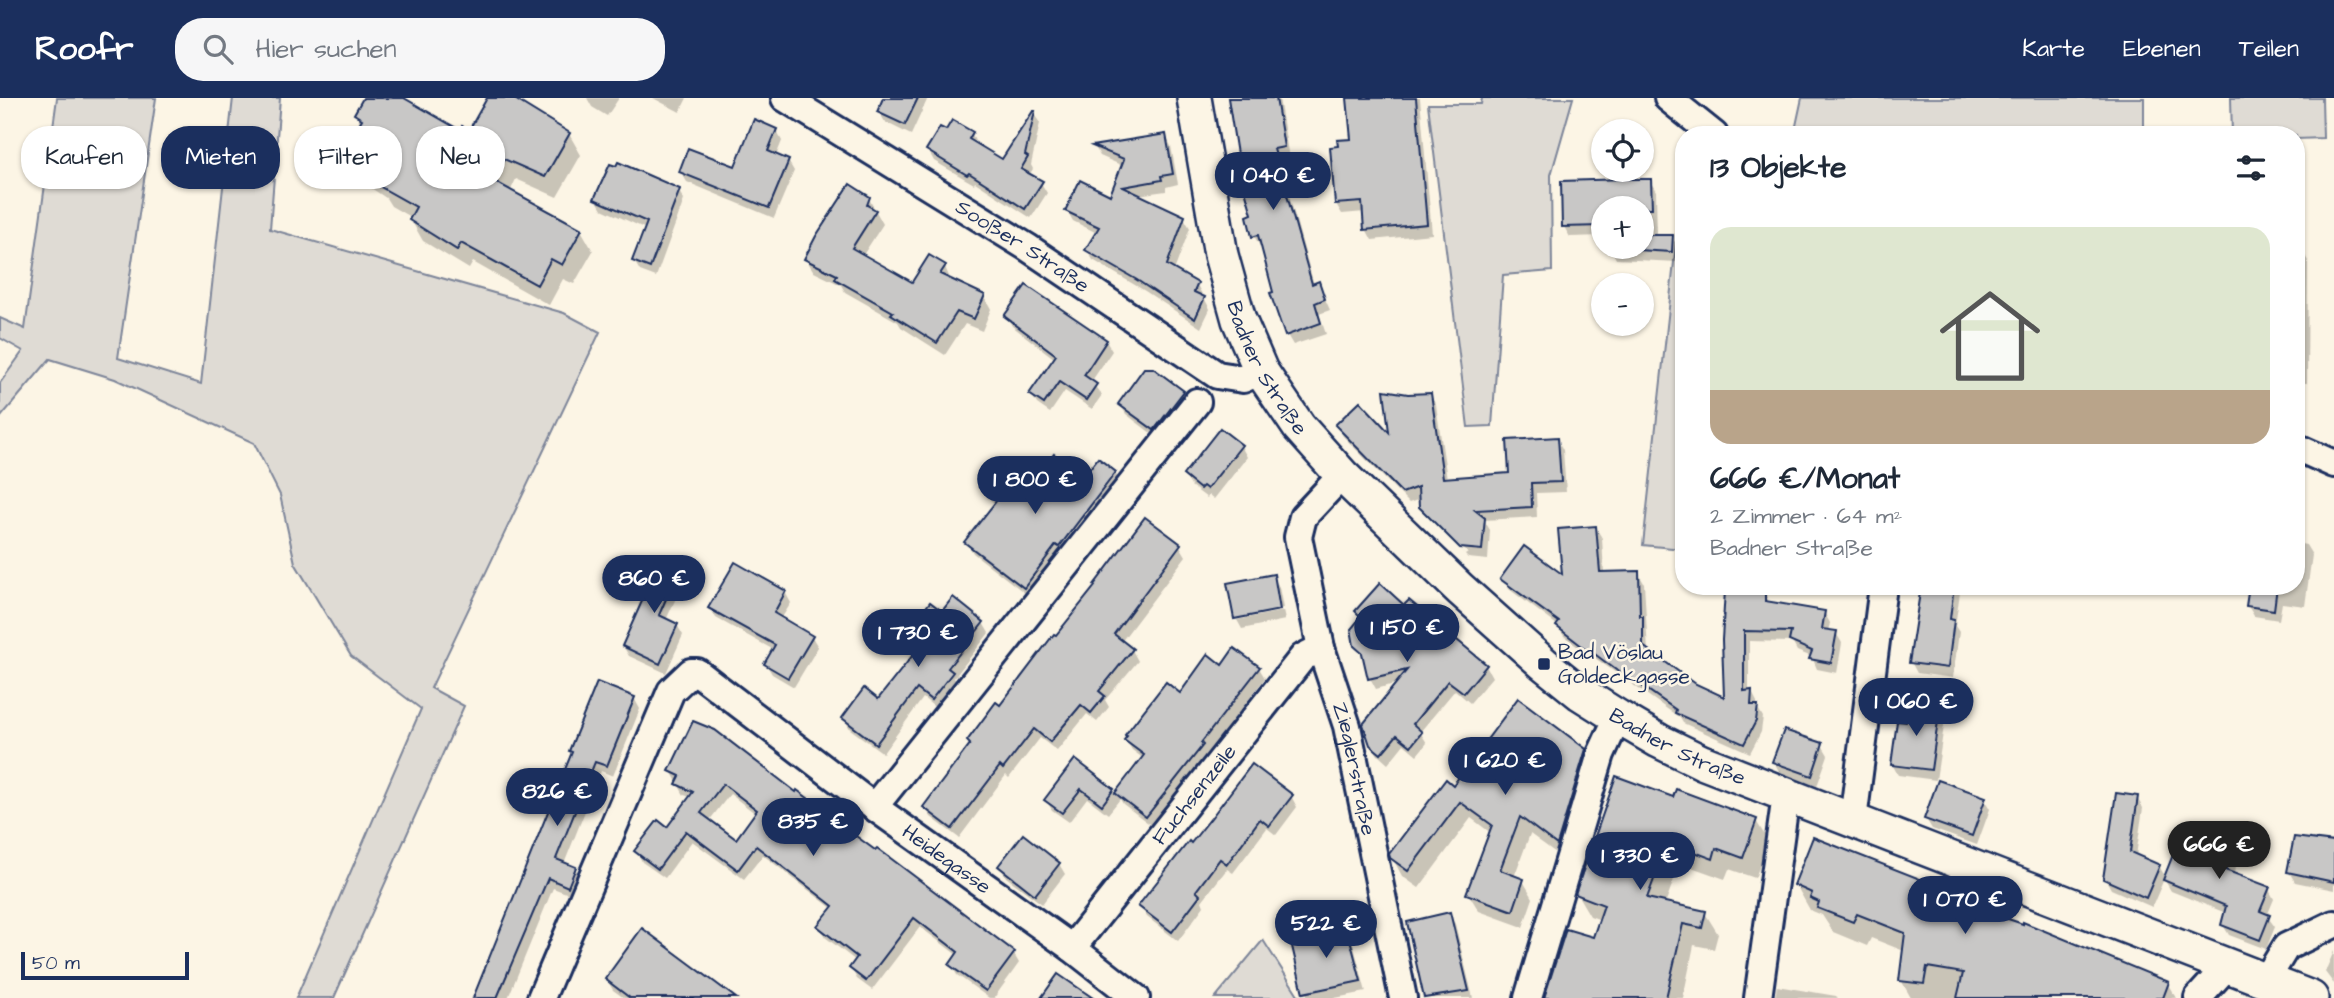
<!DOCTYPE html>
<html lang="de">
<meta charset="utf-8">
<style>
body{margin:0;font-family:"Architects Daughter",sans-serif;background:#f6f6f7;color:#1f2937;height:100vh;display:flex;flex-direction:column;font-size:26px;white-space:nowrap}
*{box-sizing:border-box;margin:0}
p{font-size:23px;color:#747a83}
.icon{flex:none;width:38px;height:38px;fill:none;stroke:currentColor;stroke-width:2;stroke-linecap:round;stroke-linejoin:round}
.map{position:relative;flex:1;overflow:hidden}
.sheet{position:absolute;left:1675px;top:28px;width:630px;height:469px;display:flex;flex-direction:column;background:#fff;border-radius:28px;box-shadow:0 2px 5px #0004}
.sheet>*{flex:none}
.top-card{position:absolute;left:21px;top:28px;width:665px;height:63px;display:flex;gap:14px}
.fabs{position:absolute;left:1591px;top:21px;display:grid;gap:14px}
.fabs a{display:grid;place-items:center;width:63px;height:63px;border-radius:50%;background:#fff;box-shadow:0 2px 5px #0004;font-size:35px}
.scale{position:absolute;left:21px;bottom:18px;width:168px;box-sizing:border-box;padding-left:7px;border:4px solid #1b2f5e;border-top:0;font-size:19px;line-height:24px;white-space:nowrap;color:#1b2f5e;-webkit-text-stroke:5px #fcf5e5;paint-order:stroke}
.price{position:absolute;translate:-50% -60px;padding:0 16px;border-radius:24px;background:#1b2f5e;color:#fff;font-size:23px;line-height:46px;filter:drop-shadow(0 2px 4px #0008)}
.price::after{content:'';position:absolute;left:50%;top:42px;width:21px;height:16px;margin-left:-10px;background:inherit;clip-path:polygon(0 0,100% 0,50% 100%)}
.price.on{background:#222;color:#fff}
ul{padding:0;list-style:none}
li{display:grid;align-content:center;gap:14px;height:371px;padding:0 35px}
li span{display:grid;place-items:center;height:217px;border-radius:21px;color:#555}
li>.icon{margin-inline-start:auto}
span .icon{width:126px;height:126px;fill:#fffc;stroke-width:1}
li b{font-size:30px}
h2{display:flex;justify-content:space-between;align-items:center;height:84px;padding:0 35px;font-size:30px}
.chip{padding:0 24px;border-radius:28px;background:#fff;box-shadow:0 2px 5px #0004;font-size:24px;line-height:63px}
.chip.on{background:#1b2f5e;color:#fff}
header{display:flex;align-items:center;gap:42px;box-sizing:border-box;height:98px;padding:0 35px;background:#1b2f5e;color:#fff}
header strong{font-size:33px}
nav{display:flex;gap:38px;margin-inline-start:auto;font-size:24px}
.search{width:490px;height:63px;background:#f6f6f7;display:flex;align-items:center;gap:18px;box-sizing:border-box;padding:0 24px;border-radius:28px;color:#747a83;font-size:26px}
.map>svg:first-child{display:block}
.green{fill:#dfdbd4;stroke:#7d8599;stroke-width:2}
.shadow{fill:#0003;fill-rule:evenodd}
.building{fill:#c8c7c6;stroke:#1b2f5e;stroke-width:2;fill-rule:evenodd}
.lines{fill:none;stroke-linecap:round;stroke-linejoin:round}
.minor-casing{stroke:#1b2f5e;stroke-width:32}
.tertiary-casing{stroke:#1b2f5e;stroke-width:38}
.minor{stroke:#fcf5e5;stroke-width:26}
.tertiary{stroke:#fcf5e5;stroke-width:33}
.poi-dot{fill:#1b2f5e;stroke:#fcf5e5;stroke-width:2.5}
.labels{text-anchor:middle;stroke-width:5;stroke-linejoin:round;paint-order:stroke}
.street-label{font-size:21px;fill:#1b2f5e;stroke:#fcf5e5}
.poi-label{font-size:21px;fill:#1b2f5e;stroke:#fcf5e5;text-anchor:start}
</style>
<header>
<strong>Roofr</strong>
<div class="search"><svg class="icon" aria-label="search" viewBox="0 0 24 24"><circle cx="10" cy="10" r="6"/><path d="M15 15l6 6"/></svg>Hier suchen</div>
<nav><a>Karte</a><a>Ebenen</a><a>Teilen</a></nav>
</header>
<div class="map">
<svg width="2334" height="900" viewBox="0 0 2334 900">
<rect width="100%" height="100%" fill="#fcf5e5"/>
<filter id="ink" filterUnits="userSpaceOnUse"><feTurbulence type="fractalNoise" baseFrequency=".0143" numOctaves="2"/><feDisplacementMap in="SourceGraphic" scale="14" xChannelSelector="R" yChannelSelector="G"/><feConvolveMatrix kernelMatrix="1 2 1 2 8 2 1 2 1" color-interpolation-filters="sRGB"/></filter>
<g filter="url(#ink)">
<!-- green -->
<g class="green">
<polygon points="57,0 156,0 118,260 201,286 233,0 280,0 270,131 564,215 600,234 431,590 464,608 334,900 296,900 421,611 351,558 295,465 280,397 254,345 115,281 50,261 0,320 0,285 23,253 0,240 0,220 25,231"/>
<polygon points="1482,0 1573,0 1551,77 1552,173 1503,177 1492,328 1468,329 1428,6 1481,6"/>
<polygon points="1802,0 2144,0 2144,37 1794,37"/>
<polygon points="2231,0 2322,0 2323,40 2296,41 2296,37 2232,37"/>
<polygon points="1683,82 1684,449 1682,451 1643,447"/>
<polygon points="1263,842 1300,900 1215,900"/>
</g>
<!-- shadow -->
<g class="shadow">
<polygon points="365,0 401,0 460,35 469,34 489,0 509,0 569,36 581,57 557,99 516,81 510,94 581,132 593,153 574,186 563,181 549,207 473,164 469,171 423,143 411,122 412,120 391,108 386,100 371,90 359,70 362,63 359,58 362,53 354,38 361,26 356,16"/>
<polygon points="587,0 619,0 607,18 592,9"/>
<polygon points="653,0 687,0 680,14"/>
<polygon points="885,0 928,0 911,37 885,24 879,14"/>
<polygon points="1230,0 1279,0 1289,60 1279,61 1314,187 1318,185 1330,212 1319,216 1326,236 1293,247 1287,237 1263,148 1260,148 1254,138 1254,118"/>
<polygon points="1349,0 1420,0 1432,136 1372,142 1366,131 1365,114 1342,116 1336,106 1332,50 1340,50 1353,42"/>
<polygon points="1033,15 1040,25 1031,67 1033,71 1029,77 1041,85 1047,95 1031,120 975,84 974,86 934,63 928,52 947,34 953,24 972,36 977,48 1003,63"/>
<polygon points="776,32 782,43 776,58 788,63 794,73 774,120 687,84 681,74 736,70"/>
<polygon points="1165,38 1171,48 1178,86 1166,89 1166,93 1137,97 1184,120 1190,130 1174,173 1197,187 1210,211 1201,230 1145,193 1093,162 1087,152 1097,135 1073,123 1067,113 1111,99 1123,68 1100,58 1095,49"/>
<polygon points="1650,83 1656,93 1657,139 1672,139 1678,149 1677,164 1616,161 1610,149 1642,149 1642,110 1603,110 1603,138 1570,139 1564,129"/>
<polygon points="678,92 684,102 656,179 640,173 634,163 646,131 602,111 596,101"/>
<polygon points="869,101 883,126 863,157 912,186 945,169 951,183 984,198 991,211 982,233 965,226 945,257 901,229 898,224 845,194 841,187 814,174 806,161"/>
<polygon points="2296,142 2308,163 2307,285 2296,285"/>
<polygon points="1007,218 1106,243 1112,253 1091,284 1102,297 1092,311 1065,293 1050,315 1037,306 1031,296 1055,261 1012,228"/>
<polygon points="1183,294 1189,304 1160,342 1126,316 1120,306"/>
<polygon points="1430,297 1436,307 1447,381 1511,377 1557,341 1563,352 1566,394 1536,395 1537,419 1484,422 1490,432 1488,462 1468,460 1427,420 1465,457 1468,455 1423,412 1423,414 1420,409 1420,401 1409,405 1343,338 1337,327 1392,339 1408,298"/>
<polygon points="1241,348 1247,359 1214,401 1209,397 1207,400 1191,388 1185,378"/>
<polygon points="1115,375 1121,386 1030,499 973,455 967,444 996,406 988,400 982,389 1024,397"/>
<polygon points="1145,422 1180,448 1186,458 1121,544 1132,552 1138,563 1105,602 1109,609 1097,624 1087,616 1057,653 1040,640 1009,680 1006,677 959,740 931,719 925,709"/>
<polygon points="1596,430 1602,440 1604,476 1638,475 1644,485 1648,554 1695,587 1726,601 1724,542 1764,494 1770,506 1824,514 1830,525 1828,533 1836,535 1842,545 1837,575 1817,571 1812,559 1797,553 1792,544 1749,543 1749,594 1752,594 1757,604 1757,609 1763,619 1761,634 1750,655 1683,625 1680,620 1595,560 1594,562 1564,538 1557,527 1509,491 1503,481 1564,479"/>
<polygon points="2296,445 2306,447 2312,457 2305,508 2282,505 2279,522 2254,518 2248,508 2251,488 2296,488"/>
<polygon points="681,466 687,476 666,522 677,527 683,537 666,575 629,558 623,548"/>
<polygon points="1273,478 1279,489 1283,510 1237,519 1237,522 1229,487"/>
<polygon points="1843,488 1870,488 1870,492"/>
<polygon points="1923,488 1961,488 1955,528 1959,534 1953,580 1917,575 1911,564"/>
<polygon points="785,494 791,505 781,521 812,539 818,549 794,589 772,576 766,566 774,552 716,520 710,510"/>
<polygon points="1404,510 1486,568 1492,579 1470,605 1455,592 1420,634 1427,645 1417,657 1404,646 1388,666 1378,657 1371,646 1398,585 1376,591 1370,580 1365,561 1356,548 1362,521 1357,514"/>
<polygon points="1283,513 1285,522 1242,531 1237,522"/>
<polygon points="942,516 983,525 989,535 954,580 958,586 937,611 923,600 883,655 850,631 844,620 878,603 930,538 918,523"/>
<polygon points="1222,569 1259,570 1265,580 1152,728 1123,706 1120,701 1108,716 1087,700 1069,724 1052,712 1046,702 1075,663 1113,692 1116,697 1144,661 1132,652 1126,642 1180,598"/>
<polygon points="598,586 634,600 640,611 613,678 601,673 564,766 575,770 581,781 574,798 553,790 508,900 474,900"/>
<polygon points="1939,611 1945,621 1936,682 1898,677 1892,666"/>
<polygon points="1822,647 1828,657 1817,688 1780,675 1774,664"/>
<polygon points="1585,652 1595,670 1567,763 1530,736 1514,779 1523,783 1533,800 1523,829 1479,813 1468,795 1491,735 1471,720 1419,790 1402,778 1392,759 1453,689"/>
<path d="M671 673 796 697 830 719 833 723 1013 855 1019 865 994 900H989L957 877 951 867 957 857 920 829 872 892 857 881 851 870 856 863 825 839 819 828 833 811 763 757 744 781 692 743 665 780 642 764 637 753 667 731 691 699 684 697ZM730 696 756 716 736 743 709 723Z"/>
<polygon points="1291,698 1297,709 1276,737 1267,730 1233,775 1227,771 1202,803 1204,808 1178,843 1147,819 1141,809 1192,748"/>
<polygon points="2137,700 2143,710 2136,758 2159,768 2166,780 2204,744 2236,743 2242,753 2233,777 2268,790 2274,801 2267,818 2275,829 2266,851 2229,837 2223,827 2226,815 2171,793 2164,781 2152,809 2111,791 2105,780"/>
<polygon points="1984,701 1990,711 1977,747 1932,731 1926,721"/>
<polygon points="1674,702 1756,723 1769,744 1755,780 1729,771 1725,781 1680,765 1665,806 1705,815 1718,836 1714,851 1694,847 1683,900 1546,900 1594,841 1601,822 1590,818 1577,796"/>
<polygon points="2334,746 2334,792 2295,784 2289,774"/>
<polygon points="1059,766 1065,776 1042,806 1006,779 1000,768"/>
<polygon points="1796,787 1936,790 1939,794 1970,805 1973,811 2167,885 2176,900 1911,900 1901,882 1904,853 1871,840 1867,848 1833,834 1822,817 1810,812"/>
<polygon points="1449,816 1455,826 1473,900 1426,900 1409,825"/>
<polygon points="1345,828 1351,838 1366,894 1335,900 1308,900 1293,845 1324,838"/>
<polygon points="2334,853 2334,886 2325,874"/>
<polygon points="607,882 734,900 624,900 613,892"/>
<polygon points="1777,888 1836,898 1838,900 1775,900"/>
</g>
<!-- building -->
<g class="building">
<polygon points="363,0 404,0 460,32 462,28 469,32 487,0 513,0 570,35 545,79 504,61 494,83 582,131 562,167 551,161 537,187 461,145 457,152 409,122 416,109 377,87 377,82 357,70 362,61 357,58 365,46 352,38 362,21 354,16"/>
<polygon points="883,0 918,0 905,27 877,14"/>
<polygon points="1228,0 1276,0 1284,49 1274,51 1312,186 1319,183 1325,201 1315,205 1321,225 1285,238 1270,195 1273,194 1258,137 1252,139 1247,118 1252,116 1240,75"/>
<polygon points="1347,0 1416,0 1427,126 1364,132 1362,104 1335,106 1330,49 1338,48 1337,42 1351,41"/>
<polygon points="1033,13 1035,13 1025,57 1028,59 1021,71 1043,83 1025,111 969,75 967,77 926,52 940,29 946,32 952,22 973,34 969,41 1002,61"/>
<polygon points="754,21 777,31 768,53 789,62 769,110 679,74 688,50 735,68"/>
<polygon points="1166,36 1173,76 1161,78 1162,82 1123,89 1185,118 1167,167 1198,185 1194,194 1205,199 1195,221 1137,182 1085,152 1099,129 1065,113 1080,82 1110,97 1124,61 1092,48"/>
<polygon points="618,64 680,91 650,170 632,163 647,124 594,101 610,66 616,68"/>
<polygon points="1624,81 1651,81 1652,110 1603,110 1603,128 1562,129 1561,83"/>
<polygon points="850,86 870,99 867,107 876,112 852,150 912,184 929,157 946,167 940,176 985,197 974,221 957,214 937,245 891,216 893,214 835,181 837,177 804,161 816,138"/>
<polygon points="1642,137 1673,137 1672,154 1619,151 1619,149 1642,149"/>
<polygon points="1026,187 1107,242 1084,277 1097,286 1086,302 1059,284 1044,306 1029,296 1056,257 1004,218"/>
<polygon points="1144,270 1153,270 1184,293 1154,332 1118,306"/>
<polygon points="1384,292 1408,296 1431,295 1443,380 1509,375 1507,342 1558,339 1561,384 1531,385 1532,409 1475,412 1485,420 1482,452 1460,450 1419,409 1418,389 1402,395 1335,327 1360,303 1389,334"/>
<polygon points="1220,330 1242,347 1207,391 1203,388 1200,391 1183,377"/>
<polygon points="1054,356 1083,379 1098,360 1116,374 1059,449 1056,447 1024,490 964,444 997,402 979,389 993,371 1024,394"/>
<polygon points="1145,419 1181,446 1114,536 1133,551 1099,593 1105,598 1091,615 1081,607 1050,644 1034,631 1003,671 1000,668 952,731 923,709 970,646 967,643 996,604 1000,607 1054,536 1056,537 1095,488 1094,487"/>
<polygon points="1596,428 1600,474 1639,473 1640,518 1643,518 1643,548 1696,586 1724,599 1722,542 1725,492 1765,493 1765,503 1825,513 1822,531 1837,533 1831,565 1809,561 1812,553 1789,543 1791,534 1744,533 1744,593 1752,592 1751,607 1758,607 1756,623 1744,646 1675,615 1676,612 1625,576 1624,578 1588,551 1587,552 1556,528 1559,524 1500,481 1524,448 1562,476 1558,431"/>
<polygon points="663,456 682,464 659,517 678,526 660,566 622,548"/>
<polygon points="735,464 786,493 774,515 813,538 788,580 764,566 775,547 708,510"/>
<polygon points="1274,476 1280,512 1234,521 1227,485"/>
<polygon points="1380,485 1404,507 1409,502 1487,567 1464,595 1448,583 1413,626 1422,634 1411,648 1397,637 1381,656 1370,647 1363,626 1407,572 1368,581 1362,555 1354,548 1351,531 1361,519 1355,513"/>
<polygon points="1921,488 1954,488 1950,521 1954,522 1948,570 1909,565"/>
<polygon points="2249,488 2277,488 2274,512 2246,508"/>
<polygon points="953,499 984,524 948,570 953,574 931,602 917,591 876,646 842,620 864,590 878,601 931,534 916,523 930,504 942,513"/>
<polygon points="1234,550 1260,569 1201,645 1203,647 1146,719 1115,695 1144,657 1124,642 1127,638 1125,637 1166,584 1180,595 1208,556 1222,567"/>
<polygon points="597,584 635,599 607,668 595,664 556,761 576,769 568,789 548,780 497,900 473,900 572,654 569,653"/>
<polygon points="1518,600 1586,651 1557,747 1520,719 1500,772 1524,781 1513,813 1466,796 1492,727 1460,704 1408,773 1390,760 1389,756 1446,681 1453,687"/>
<polygon points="1909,605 1940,609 1931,672 1891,667 1897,623 1906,624"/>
<path d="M693 623 715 632 796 694 797 692 832 718 830 719 875 752 877 750 1015 854 986 893 949 867 958 854 914 820 866 883 849 870 857 859 817 828 833 808 756 748 738 772 686 733 658 771 634 753 658 722 667 729 693 694 676 686 680 678 669 673ZM723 686 757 712 736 741 701 715Z"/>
<polygon points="1784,632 1823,645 1812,678 1772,664"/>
<polygon points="1075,661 1114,691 1102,707 1081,691 1062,715 1044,702"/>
<polygon points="1252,666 1293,697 1269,728 1260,721 1227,766 1220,761 1196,793 1200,797 1172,834 1138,808 1189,743 1191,745 1211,720"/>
<polygon points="1616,678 1673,699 1676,691 1757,721 1743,760 1716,750 1713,761 1668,744 1647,800 1706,813 1702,830 1683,826 1666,900 1544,900 1566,831 1593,839 1604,807 1575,796"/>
<polygon points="1938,682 1986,699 1972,738 1924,721"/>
<polygon points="2116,695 2138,698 2130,754 2160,767 2146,800 2103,781"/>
<polygon points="2208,729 2238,741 2225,772 2270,789 2260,813 2270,817 2260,842 2221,827 2226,808 2163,782 2182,734 2203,742"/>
<polygon points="1023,736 1060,765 1035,797 998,768"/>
<polygon points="1813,739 1938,788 1937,792 1971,804 1970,808 2023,826 2023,824 2169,884 2163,900 1957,900 1963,875 1927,869 1924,886 1899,883 1905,835 1857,816 1853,824 1817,810 1819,804 1810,800 1812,795 1794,787"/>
<polygon points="2294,739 2334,744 2334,784 2287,774"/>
<polygon points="1450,814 1469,893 1424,900 1407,824"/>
<polygon points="1346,826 1361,883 1303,895 1291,844 1321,837 1319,832"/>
<polygon points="642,830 736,900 630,900 605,881"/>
<polygon points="1058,876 1093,900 1041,900"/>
</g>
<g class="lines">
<defs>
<g id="minor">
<path id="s1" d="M785 0 1027 149 1217 277 1243 281 1261 273"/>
<polyline points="1668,0 1714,37"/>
<polyline points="2296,349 2334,366"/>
<path id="s2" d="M1342 377 1303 419 1298 439 1321 550 1347 628 1403 900"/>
<polyline points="874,709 1197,304"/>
<polyline points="1853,722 1883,488"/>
<path id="s3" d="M1072 850 1303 559 1321 550"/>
<polyline points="2266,882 2286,849 2334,826"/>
<path id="s4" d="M541 900 671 593 691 574H697L874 709 1072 850 1136 900"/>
<polyline points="1528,900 1601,656 1618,619"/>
<polyline points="1758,900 1786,697"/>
<polyline points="2198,900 2228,867"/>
</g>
<g id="tertiary">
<path id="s5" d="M1194 0 1221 157 1239 222 1261 273 1299 329 1342 377 1460 491 1544 566 1580 595 1618 619 1659 643 1702 664 2311 900"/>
</g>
</defs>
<!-- minor casing -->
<use href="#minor" class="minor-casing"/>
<!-- tertiary casing -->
<use href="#tertiary" class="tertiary-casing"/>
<!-- minor -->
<use href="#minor" class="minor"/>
<!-- tertiary -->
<use href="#tertiary" class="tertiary"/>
</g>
</g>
<!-- markers -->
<rect class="poi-dot" x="1537" y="559" width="14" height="14" rx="3.5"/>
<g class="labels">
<!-- street labels -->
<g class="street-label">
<text dy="7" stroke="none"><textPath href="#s1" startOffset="280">Sooßer Straße</textPath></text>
<text dy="7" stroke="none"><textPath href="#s5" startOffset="282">Badner Straße</textPath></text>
<text dy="7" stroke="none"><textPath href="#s5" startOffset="849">Badner Straße</textPath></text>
<text dy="7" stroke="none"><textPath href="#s2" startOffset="317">Zieglerstraße</textPath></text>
<text dy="7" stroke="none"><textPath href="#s3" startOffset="196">Fuchsenzeile</textPath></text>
<text dy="7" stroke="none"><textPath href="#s4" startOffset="679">Heidegasse</textPath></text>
</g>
<!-- poi labels -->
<g class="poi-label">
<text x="1558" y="561">Bad Vöslau<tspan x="1558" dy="24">Goldeckgasse</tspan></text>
</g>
</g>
</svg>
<div class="fabs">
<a><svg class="icon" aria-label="locate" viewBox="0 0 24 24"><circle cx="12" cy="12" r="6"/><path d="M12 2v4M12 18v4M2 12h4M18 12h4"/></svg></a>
<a>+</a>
<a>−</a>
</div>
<div class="scale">50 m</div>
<b class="price" style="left:1273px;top:114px">1 040 €</b>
<b class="price" style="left:1035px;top:418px">1 800 €</b>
<b class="price" style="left:654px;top:517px">860 €</b>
<b class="price" style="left:1407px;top:566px">1 150 €</b>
<b class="price" style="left:918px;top:571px">1 730 €</b>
<b class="price" style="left:1916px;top:640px">1 060 €</b>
<b class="price" style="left:1505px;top:699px">1 620 €</b>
<b class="price" style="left:557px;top:730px">826 €</b>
<b class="price" style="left:813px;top:760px">835 €</b>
<b class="price on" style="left:2219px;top:783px">666 €</b>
<b class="price" style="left:1640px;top:794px">1 330 €</b>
<b class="price" style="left:1965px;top:838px">1 070 €</b>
<b class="price" style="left:1326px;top:862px">522 €</b>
<div class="top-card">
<a class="chip">Kaufen</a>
<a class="chip on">Mieten</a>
<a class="chip">Filter</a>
<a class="chip">Neu</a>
</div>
<section class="sheet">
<h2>13 Objekte<svg class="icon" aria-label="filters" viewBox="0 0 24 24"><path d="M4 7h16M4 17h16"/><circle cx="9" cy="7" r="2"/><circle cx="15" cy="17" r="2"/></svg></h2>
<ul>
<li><span style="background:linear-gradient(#dfe7d0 75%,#b9a48a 0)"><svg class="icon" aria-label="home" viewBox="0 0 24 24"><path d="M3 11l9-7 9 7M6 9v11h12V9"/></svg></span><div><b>666 €/Monat</b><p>2 Zimmer · 64 m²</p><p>Badner Straße</p></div></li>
</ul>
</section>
</div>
